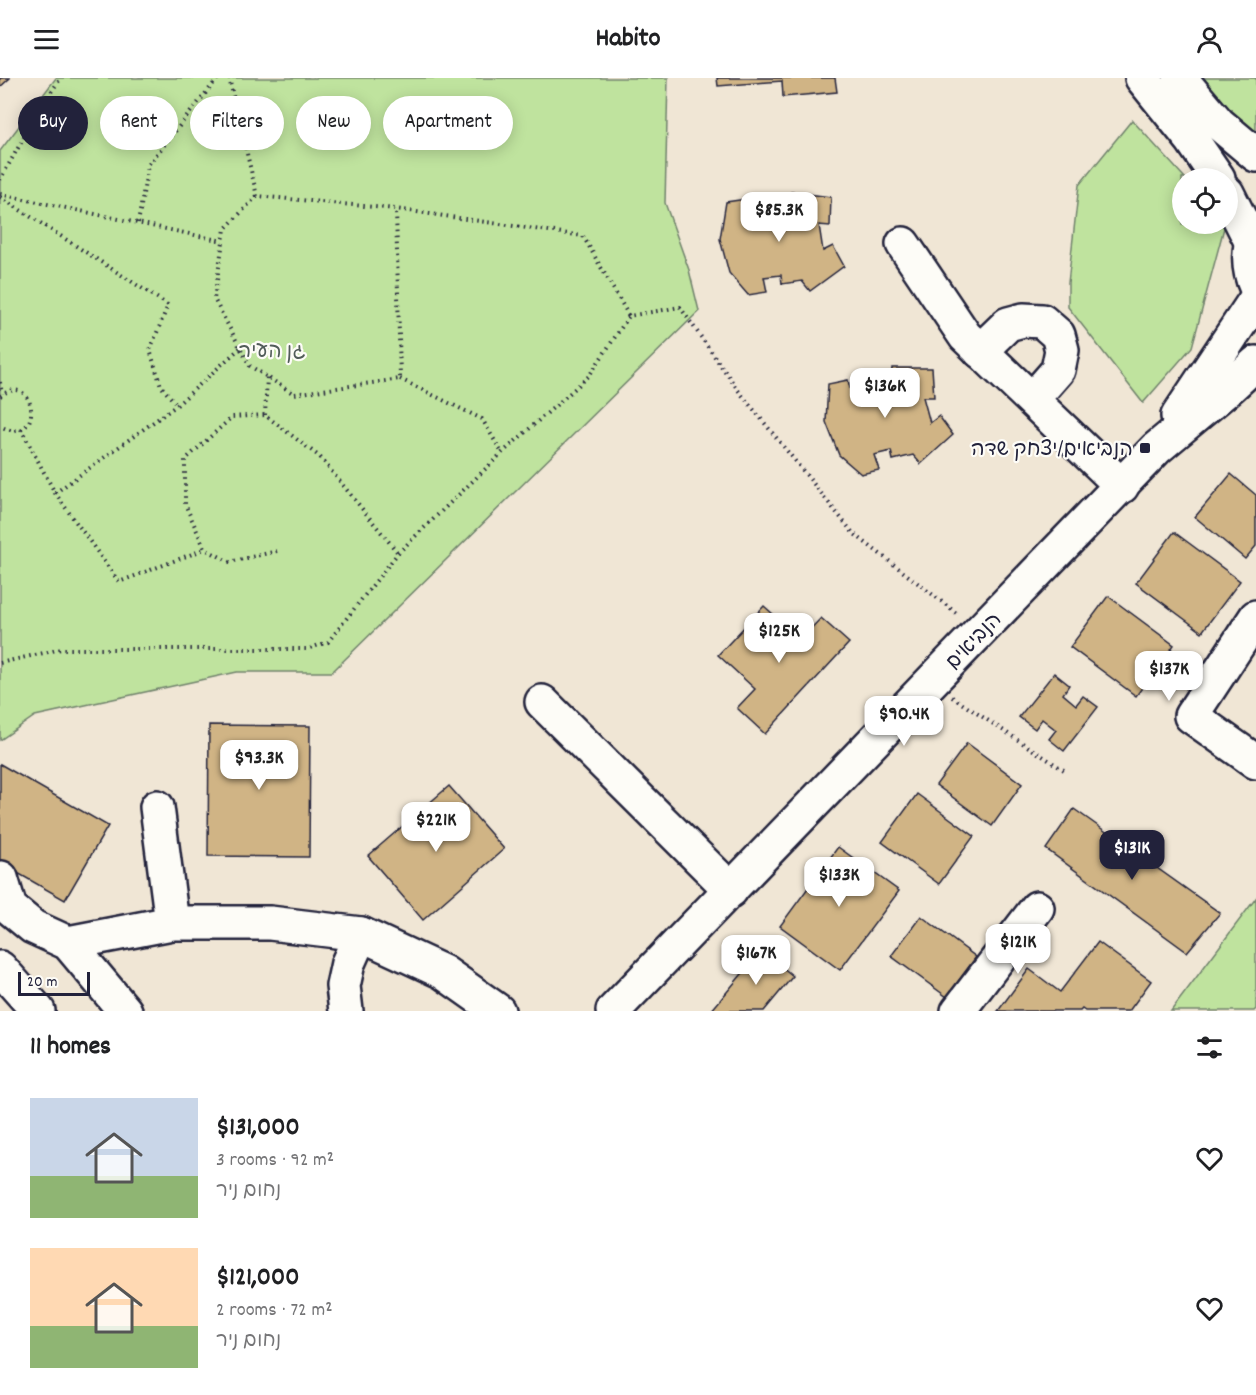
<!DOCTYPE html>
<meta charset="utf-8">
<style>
body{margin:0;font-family:Dekko,"Playpen Sans Hebrew",sans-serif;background:#f2f2f2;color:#202124;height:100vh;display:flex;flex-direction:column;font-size:22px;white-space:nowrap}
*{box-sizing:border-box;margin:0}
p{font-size:20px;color:#757577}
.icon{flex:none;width:33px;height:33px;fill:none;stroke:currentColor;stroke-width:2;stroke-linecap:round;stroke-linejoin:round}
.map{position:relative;height:933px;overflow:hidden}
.drawer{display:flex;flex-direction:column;background:#fff;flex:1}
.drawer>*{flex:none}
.guide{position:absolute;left:18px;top:18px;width:600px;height:54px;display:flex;gap:12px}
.buttons{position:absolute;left:1172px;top:90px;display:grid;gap:12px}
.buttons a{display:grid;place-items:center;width:66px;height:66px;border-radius:50%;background:#fff;box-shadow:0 3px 15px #0003;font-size:30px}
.scale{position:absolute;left:18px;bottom:15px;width:72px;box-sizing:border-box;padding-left:6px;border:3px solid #22223b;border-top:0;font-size:16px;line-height:21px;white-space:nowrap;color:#22223b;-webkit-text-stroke:4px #fdfcf7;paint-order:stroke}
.price{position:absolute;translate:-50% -51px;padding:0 14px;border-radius:12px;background:#fff;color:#222;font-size:20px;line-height:39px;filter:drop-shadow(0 2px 3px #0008)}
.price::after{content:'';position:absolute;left:50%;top:36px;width:18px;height:14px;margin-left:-9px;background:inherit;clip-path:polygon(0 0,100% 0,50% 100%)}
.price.on{background:#22223b;color:#fff}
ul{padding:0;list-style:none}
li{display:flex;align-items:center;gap:18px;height:150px;padding:0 30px}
li span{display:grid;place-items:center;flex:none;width:168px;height:120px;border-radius:0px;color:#555}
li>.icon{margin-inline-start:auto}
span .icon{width:72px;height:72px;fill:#fffc;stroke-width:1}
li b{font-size:26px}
h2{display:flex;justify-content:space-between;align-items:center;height:72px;padding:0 30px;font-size:26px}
.chip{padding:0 21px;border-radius:27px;background:#fff;box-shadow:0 3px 15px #0003;font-size:21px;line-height:54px}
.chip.on{background:#22223b;color:#fff}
header{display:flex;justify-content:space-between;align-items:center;height:78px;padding:0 30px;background:#fff;font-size:27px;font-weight:800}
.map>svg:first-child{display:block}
.green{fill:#bfe39e;stroke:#70826c;stroke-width:1.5}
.building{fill:#d0b485;stroke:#22223b;stroke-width:1.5}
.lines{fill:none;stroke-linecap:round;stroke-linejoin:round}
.minor-casing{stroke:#22223b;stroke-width:38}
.major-casing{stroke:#22223b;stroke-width:38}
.path{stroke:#22223b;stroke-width:4;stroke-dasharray:1.5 4.5;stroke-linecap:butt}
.minor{stroke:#fdfcf7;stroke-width:33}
.major{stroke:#fdfcf7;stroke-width:33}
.poi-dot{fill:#22223b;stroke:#fdfcf7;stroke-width:2}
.labels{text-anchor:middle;stroke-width:4.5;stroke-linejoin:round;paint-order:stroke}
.park-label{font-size:21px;fill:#515c59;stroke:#fdfcf7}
.poi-label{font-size:21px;fill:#22223b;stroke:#fdfcf7;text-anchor:end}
.street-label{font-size:21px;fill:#22223b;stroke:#fdfcf7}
</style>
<header><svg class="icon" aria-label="menu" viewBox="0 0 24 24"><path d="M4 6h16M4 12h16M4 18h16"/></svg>Habito<svg class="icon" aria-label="person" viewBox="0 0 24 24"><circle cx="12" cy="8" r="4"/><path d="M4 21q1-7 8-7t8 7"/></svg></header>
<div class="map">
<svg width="1256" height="933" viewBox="0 0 1256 933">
<rect width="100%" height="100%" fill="#f0e6d5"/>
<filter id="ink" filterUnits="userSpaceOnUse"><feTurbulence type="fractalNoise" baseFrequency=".0167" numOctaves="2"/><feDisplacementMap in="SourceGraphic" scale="12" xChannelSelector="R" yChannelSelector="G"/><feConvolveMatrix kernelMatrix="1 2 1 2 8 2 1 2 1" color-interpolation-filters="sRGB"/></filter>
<g filter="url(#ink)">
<!-- green -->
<g class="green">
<polygon points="56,0 668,0 665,125 689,192 699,233 332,594 237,594 35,638 0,662 0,73"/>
<polygon points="1190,0 1256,0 1256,68"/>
<polygon points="1132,42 1185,100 1182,100 1182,146 1225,146 1192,269 1143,325 1068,229 1068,205 1079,107"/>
<polygon points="1256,820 1256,931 1254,933 1171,933"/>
</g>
<!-- building -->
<g class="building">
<polygon points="0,0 10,0 0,9"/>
<polygon points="717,0 835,0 837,14 783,19 782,3 718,8"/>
<polygon points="791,114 831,119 830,148 819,147 823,173 833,168 844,188 810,213 802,203 782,206 781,197 764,199 767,214 748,217 729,195 720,161 726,124 746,121 749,142 758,141 757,128 790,126"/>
<polygon points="892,290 932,290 934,319 923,319 930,345 939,338 953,357 921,386 913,377 893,382 891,373 874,377 879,392 861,396 839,377 826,344 828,306 848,302 853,322 862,320 859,307 891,301"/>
<polygon points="1231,396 1256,417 1256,468 1245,481 1195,439"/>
<polygon points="1174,454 1240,503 1202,554 1136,505"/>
<polygon points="1108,518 1174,567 1136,618 1070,569"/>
<polygon points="764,528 801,561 821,540 849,565 765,656 737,630 755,611 718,577"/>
<polygon points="1054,595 1069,607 1063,616 1076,627 1083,618 1098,629 1064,673 1049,661 1056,652 1042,641 1035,651 1019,639"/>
<polygon points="209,647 310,648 309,779 208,778"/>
<polygon points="967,665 1022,706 992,748 936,707"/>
<polygon points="0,686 108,748 65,822 0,785"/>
<polygon points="449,708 504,771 423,842 368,778"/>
<polygon points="917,716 974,758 939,806 882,764"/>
<polygon points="1074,731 1220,835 1187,874 1046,771"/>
<polygon points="838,769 899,813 840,892 780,848"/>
<polygon points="921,838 976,879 947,919 891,878"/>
<polygon points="1098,864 1151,903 1129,933 1085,933 1082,931 1080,933 998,933 1029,891 1060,914"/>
<polygon points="762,872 793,898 764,933 711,933"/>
</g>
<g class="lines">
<defs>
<g id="minor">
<polyline points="1142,0 1192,62 1218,100"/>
<polyline points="1180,0 1218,45 1256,77"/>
<polyline points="1227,115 1251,163"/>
<path d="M1256 150C1248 170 1247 189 1256 209"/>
<polyline points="903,166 965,258 1122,408"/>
<polyline points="980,273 1008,246 1023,242 1042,243 1058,257 1062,272 1058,292 1044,308"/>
<polyline points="1178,338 1256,221"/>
<polyline points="1256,539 1191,638 1256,684"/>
<polyline points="542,624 731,812"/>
<polyline points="157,729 172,845"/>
<polyline points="1,800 10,830 33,849 68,865 125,933"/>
<polyline points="68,865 172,845 270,845 361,856 443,894 498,933"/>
<polyline points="346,933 343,908 348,885 361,856"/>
<polyline points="613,933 1157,370 1230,309 1256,285"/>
<polyline points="958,933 1037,830"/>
</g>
<polyline id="major" points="0,890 38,933"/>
</defs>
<!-- minor casing -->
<use href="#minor" class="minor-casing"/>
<!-- major casing -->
<use href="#major" class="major-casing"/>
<!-- path -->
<g class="path">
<polyline points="229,0 257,118 396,131 583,158 629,238"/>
<polyline points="0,102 44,24 61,0"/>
<polyline points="0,116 223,163"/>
<polyline points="257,118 225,151 214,221 250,288 294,316 400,301 396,131"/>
<polyline points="0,119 168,227 150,272 161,308 177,327"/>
<polyline points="138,145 148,87 218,0"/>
<polyline points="400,301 482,341 502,375"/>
<polyline points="0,304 2,316"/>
<path d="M0 318C38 291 45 372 0 348"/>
<polyline points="265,337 267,299"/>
<polyline points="21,351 55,415 119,504 205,471"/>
<polyline points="55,415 177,327 240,270"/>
<polyline points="277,473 230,484 205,471 185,426 185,382 232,339 265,337 320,379 398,475"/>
<polyline points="0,585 61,571 307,571 328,564 398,475 502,375 589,298 629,238 680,229 738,312 853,455 959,537"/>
<polyline points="952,619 1067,694"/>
</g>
<!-- minor -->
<use href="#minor" class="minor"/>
<!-- major -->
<use href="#major" class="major"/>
</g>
</g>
<!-- markers -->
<rect class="poi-dot" x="1139" y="364" width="12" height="12" rx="3"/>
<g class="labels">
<!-- park labels -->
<g class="park-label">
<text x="272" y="279">גן העיר</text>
</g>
<!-- poi labels -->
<g class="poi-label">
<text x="1133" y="377">הנביאים/יצחק שדה</text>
</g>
<!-- street labels -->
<g class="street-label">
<text transform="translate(973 562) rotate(-46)" y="7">הנביאים</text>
</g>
</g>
</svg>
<div class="buttons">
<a><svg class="icon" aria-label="locate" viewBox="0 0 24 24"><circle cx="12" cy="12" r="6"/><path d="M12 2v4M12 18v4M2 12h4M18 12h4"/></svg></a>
</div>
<div class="scale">20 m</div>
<b class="price" style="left:779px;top:165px">$85.3K</b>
<b class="price" style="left:885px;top:341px">$136K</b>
<b class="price" style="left:779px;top:586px">$125K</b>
<b class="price" style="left:1169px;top:624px">$137K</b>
<b class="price" style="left:904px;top:669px">$90.4K</b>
<b class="price" style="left:259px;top:713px">$93.3K</b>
<b class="price" style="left:436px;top:775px">$221K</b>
<b class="price on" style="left:1132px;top:803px">$131K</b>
<b class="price" style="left:839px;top:830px">$133K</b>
<b class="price" style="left:1018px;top:897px">$121K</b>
<b class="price" style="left:756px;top:908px">$167K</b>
<div class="guide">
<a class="chip on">Buy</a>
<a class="chip">Rent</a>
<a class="chip">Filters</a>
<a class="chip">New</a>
<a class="chip">Apartment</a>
</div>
</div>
<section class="drawer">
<h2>11 homes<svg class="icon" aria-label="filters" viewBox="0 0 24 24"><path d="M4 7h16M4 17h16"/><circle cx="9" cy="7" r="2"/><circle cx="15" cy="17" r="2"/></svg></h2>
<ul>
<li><span style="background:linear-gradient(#c9d6e8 65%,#8fb573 0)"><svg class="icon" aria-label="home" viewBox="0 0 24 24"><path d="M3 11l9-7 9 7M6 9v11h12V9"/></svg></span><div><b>$131,000</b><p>3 rooms · 92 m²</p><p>נחום ניר</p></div><svg class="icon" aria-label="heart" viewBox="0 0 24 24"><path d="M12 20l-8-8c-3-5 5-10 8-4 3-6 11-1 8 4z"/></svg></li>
<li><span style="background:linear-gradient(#ffd9b3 65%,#8fb573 0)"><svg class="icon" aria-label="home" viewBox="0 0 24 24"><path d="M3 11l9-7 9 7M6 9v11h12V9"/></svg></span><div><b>$121,000</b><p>2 rooms · 72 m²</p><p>נחום ניר</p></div><svg class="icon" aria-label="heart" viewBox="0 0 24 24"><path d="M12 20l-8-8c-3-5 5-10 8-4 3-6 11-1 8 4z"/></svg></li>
</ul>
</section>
